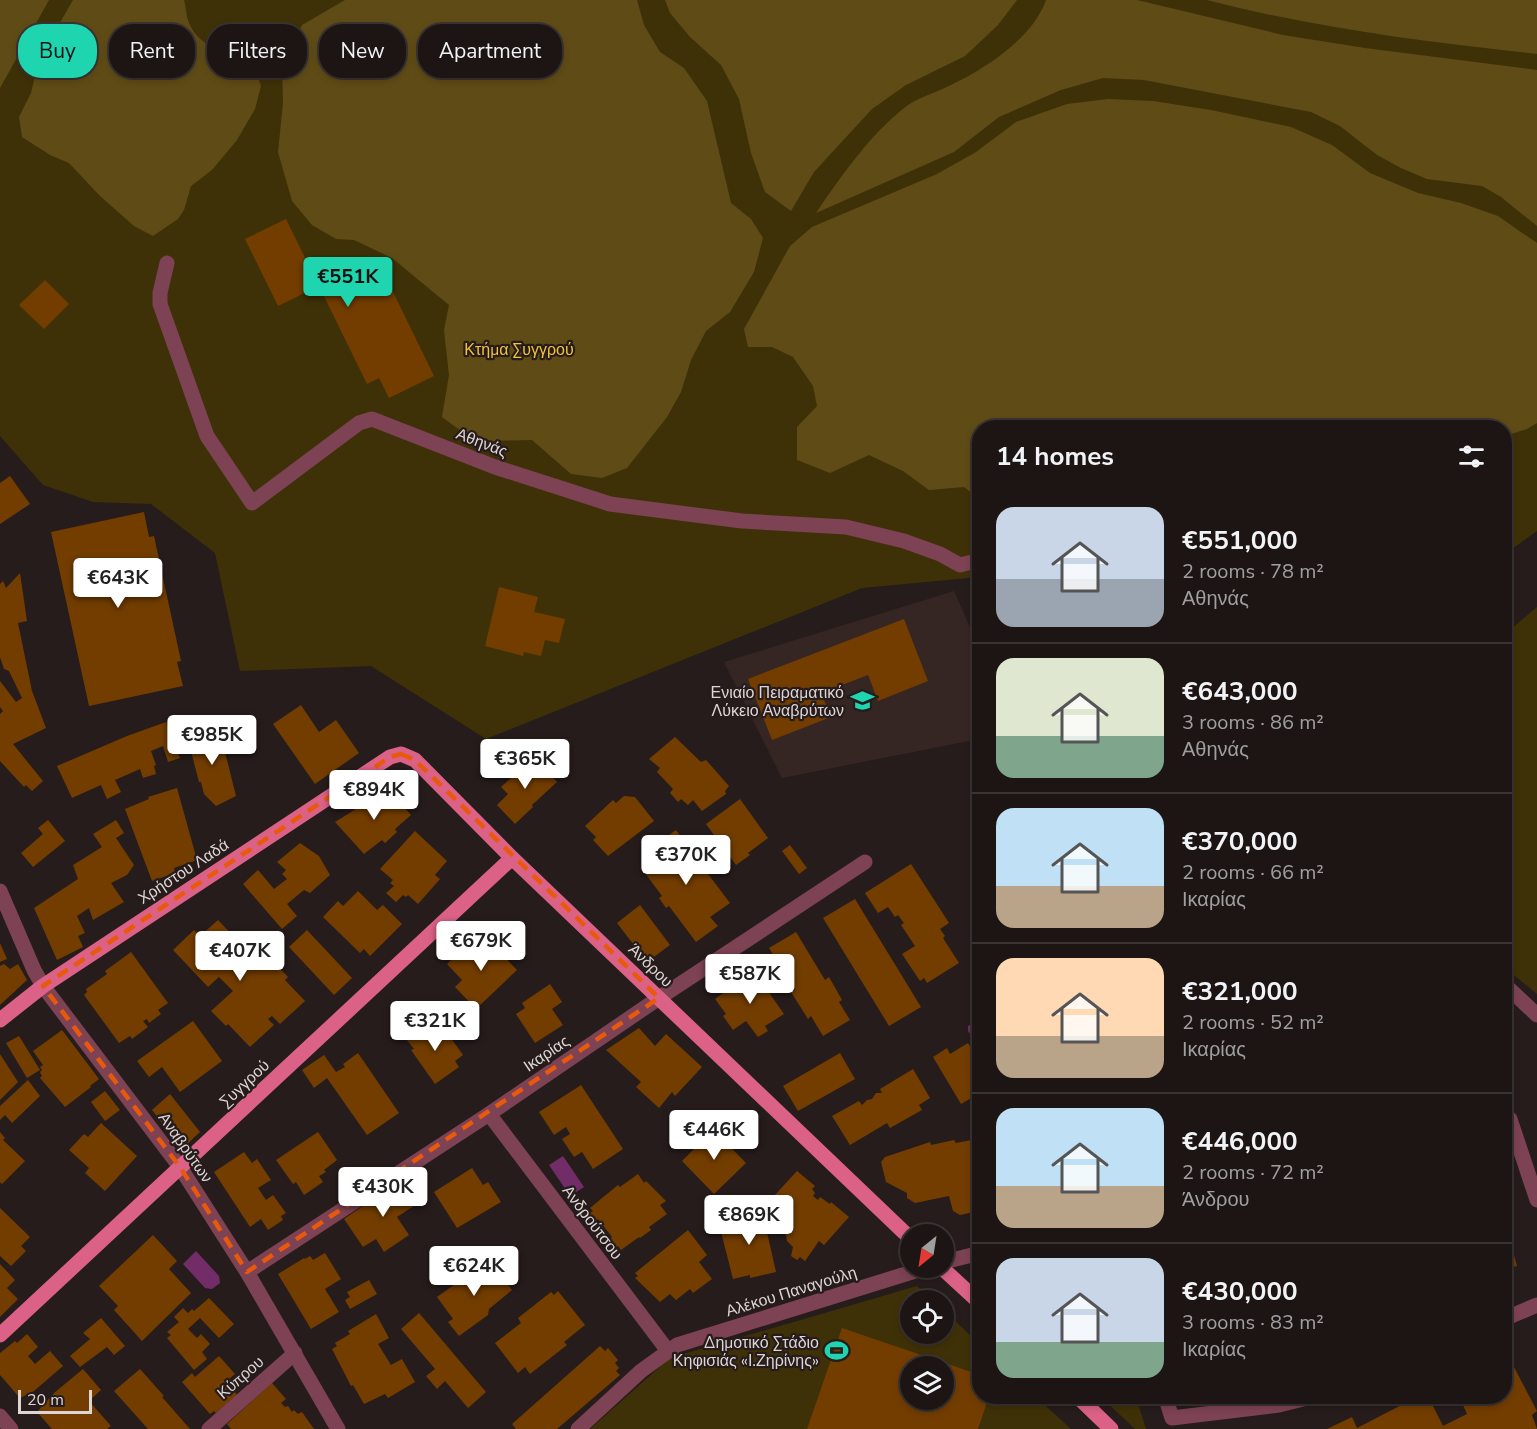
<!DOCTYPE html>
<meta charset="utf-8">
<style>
body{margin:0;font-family:"Nunito Sans",sans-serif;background:#251e1d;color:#f1f3f6;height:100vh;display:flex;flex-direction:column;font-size:22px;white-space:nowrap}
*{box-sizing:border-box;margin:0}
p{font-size:20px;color:#a09fa0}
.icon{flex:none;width:33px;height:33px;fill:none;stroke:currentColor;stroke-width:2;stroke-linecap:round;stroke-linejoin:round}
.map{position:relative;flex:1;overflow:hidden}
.details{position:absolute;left:972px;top:420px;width:540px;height:984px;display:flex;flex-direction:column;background:#1c1514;border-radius:24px;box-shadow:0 3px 9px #0003,0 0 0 2px #3a3434}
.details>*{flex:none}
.guide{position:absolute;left:18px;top:24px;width:570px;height:54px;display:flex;gap:12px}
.needle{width:39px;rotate:210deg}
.tools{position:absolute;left:900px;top:1224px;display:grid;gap:12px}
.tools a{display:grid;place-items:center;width:54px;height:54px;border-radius:50%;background:#1c1514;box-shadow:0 3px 9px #0003,0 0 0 2px #3a3434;font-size:30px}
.scale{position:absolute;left:18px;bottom:15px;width:74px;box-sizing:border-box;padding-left:6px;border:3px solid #ddd6d5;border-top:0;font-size:16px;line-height:21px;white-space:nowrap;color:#ddd6d5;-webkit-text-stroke:4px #261c1b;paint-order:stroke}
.price{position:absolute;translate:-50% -51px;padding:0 14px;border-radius:6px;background:#fff;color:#222;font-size:20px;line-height:39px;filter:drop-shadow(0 2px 3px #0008)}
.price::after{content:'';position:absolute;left:50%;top:36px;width:18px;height:14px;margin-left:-9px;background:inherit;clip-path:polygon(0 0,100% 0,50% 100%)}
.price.on{background:#1fd5b0;color:#111}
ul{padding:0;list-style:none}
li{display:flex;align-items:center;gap:18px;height:150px;padding:0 24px}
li+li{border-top:2px solid #3a3434}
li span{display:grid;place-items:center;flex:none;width:168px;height:120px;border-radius:18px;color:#555}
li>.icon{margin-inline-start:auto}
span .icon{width:72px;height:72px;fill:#fffc;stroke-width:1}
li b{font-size:26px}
h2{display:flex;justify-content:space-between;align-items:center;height:72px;padding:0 24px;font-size:26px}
.chip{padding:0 21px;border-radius:24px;background:#1c1514;box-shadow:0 3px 9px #0003,0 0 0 2px #3a3434;font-size:21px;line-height:54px}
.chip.on{background:#1fd5b0;color:#111}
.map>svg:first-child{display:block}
.built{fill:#362623}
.green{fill:#3f3107;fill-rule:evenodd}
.forest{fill:#5f4b16}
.water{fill:#722c67}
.building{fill:#733d00;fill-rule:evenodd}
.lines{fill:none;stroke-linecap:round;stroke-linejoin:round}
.minor{stroke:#7d4253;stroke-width:15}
.major{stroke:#db6187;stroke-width:15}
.marked{fill:none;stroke:#e8590c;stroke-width:4.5;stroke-dasharray:12 8;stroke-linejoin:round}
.labels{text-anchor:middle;stroke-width:4.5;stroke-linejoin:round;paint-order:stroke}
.park-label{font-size:16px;fill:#f2c239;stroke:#261c1b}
.street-label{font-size:16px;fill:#ddd6d5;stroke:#261c1b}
.poi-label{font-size:16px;fill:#ddd6d5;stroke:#261c1b;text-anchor:end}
</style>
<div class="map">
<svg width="1537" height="1429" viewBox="0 0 1537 1429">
<rect width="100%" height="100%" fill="#261c1b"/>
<!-- built -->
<polygon class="built" points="954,591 979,647 979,739 782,778 724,662"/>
<!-- green -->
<g class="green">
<polygon points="0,0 1537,0 1537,531 1505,554 1504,428 980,428 979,577 862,588 486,739 371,666 240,671 215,553 151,504 93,502 43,485 0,436"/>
<polygon points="1537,607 1537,994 1504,967 1505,634"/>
<path d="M917 1286 933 1300H910V1334H944V1310L979 1344 980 1396 1036 1397 1071 1429H590L670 1358ZM910 1366H944V1400H910Z"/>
<polygon points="1101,1397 1136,1397 1146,1429 1135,1429"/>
</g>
<!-- forest -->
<g class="forest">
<polygon points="0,0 49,0 0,88"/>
<path d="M73 0H184C186 7 186 16 189 23 199 48 230 55 253 61L261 86 255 109 237 140 212 170 191 186 184 210 178 219 153 236 134 226 100 196 69 163 50 155 22 137 19 117 31 93 39 59Z"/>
<polygon points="345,0 637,0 644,25 660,52 684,68 707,101 731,203 751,219 763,238 754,272 730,312 706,331 691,360 681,392 667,417 627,468 602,478 571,474 532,440 490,441 465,434 442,417 449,375 444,330 449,305 392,258 354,240 336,239 312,225 292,201 278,152 283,103 282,65 302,25"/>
<polygon points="665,0 1017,0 998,25 965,56 906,85 872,109 814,172 791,211 765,192 751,153 739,99 721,65 690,37 670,13"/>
<path d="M1046 0H1137L1283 35 1365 48 1537 70V226L1501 197 1482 186 1427 179 1401 168 1377 155 1340 126 1311 112 1144 80 1103 78 1061 90 999 117 954 152 816 213C841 176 869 136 904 108 916 98 935 93 949 86 985 69 1033 38 1046 0Z"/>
<path d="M1207 0H1537V54C1426 42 1314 28 1207 0Z"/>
<polygon points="1108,99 1153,101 1211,110 1291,127 1332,145 1370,173 1418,193 1461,203 1498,216 1537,243 1537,423 1527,429 1505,436 1504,428 1172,428 1141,422 1145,427 980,428 979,499 964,487 929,490 903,471 869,455 830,473 797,460 797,427 817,406 813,386 793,357 772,347 748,347 744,329 790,246 812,227 937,174 976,152 1016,122 1067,104"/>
</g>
<!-- water -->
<g class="water">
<polygon points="979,1020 979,1042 976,1042 968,1031 968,1026"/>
<polygon points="563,1156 584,1187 570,1196 549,1165"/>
<polygon points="196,1251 219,1276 220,1283 212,1289 205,1288 183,1264"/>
</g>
<!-- building -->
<g class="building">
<polygon points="286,219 313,274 345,259 351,269 376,257 434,376 389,398 379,378 367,384 319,286 278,306 245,239"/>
<polygon points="45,280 69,304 44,329 19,305"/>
<polygon points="10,476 30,504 0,524 0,483"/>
<polygon points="144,512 149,537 154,536 181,661 177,662 183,686 89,706 51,532"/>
<polygon points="20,573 27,621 18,623 32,691 46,728 13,744 43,781 32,791 26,785 24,787 0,761 0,714 3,711 0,707 0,681 16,702 22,698 9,671 4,669 0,657 0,584 3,581 6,588"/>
<polygon points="499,587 538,597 534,612 565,619 559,643 545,640 541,656 524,652 523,656 485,646"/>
<polygon points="904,619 928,681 878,701 868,675 821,693 831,717 772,740 748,679"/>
<polygon points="301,705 319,732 336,720 359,753 315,784 273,724"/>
<polygon points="166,722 180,758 168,762 163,746 151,751 156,765 154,766 156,774 143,778 140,769 115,780 121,792 107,799 101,785 72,798 57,766 127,736"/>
<polygon points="219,728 236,796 216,806 204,794 201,782 199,782 187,736"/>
<polygon points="675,737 701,762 706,760 729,786 725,791 726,794 702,811 693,800 688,805 681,799 678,802 670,793 673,789 657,772 660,768 649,759"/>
<polygon points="534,757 557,782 532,805 533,807 515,824 497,805 508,794 501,787"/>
<polygon points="177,788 197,860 174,868 175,873 152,881 125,809 149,799 148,797"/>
<polygon points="388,789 411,815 395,829 397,832 385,843 382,840 364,854 335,822"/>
<polygon points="624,796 635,797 654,821 608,856 593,840 596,837 585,826 613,800 616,803"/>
<polygon points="740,799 768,838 748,853 750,855 736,865 706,824"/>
<polygon points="48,820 65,841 33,867 21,853 43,834 38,828"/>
<polygon points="116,820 124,833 116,838 134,865 127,875 111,883 124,902 93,920 89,908 77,916 85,933 78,936 83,947 57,960 34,908 78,879 73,865 102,847 93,834"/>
<polygon points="676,830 695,856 699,853 706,863 702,866 730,903 710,917 718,926 696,942 669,906 666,908 659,898 662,896 642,869 662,854 655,845"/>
<polygon points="415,831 447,861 435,875 440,879 418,904 408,895 406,897 403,895 396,902 386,893 394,886 390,883 393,880 380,869"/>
<polygon points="300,843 319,856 330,875 310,893 304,890 287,904 297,916 282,929 243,884 258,870 274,889 287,879 282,874 286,870 277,862"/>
<polygon points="790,845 807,868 799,874 782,851"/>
<polygon points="911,864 949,923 940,929 945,936 943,938 959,963 927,983 924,978 920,981 902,954 915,946 901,925 904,923 898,915 895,917 888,907 878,913 865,893"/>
<polygon points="358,891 377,910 383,905 402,924 370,956 364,949 360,953 323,917 338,901 343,906"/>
<polygon points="855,899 921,1007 889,1026 823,918"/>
<polygon points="640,905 670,945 647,962 617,923"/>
<polygon points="218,920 242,945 238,949 241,952 246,948 258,960 265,953 288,977 285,980 305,1001 280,1024 272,1016 268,1019 274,1025 250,1047 228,1024 226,1026 211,1011 233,991 219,977 208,987 173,950 194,930 200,936"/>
<polygon points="307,930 352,978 334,995 289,947"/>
<polygon points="796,932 825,980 829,977 842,1000 839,1002 850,1020 823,1036 811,1016 808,1019 791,992 795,990 769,948"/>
<polygon points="489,941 517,970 476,1009 455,987 462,980 447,964 469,943 477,952"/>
<polygon points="0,943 7,959 0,962"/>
<polygon points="131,952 168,1003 158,1010 161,1014 149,1023 147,1019 143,1021 148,1027 132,1039 130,1036 119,1043 84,995 87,992 86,989 107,974 105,971"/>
<polygon points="4,964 10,969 18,964 27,980 0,1005 0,966"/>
<polygon points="754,971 784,1014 765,1026 768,1031 758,1037 746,1021 733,1030 723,1016 726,1014 715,999"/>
<polygon points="550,984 562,1002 552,1009 563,1025 535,1043 516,1014 525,1008 522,1003"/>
<polygon points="193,1021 222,1061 180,1092 162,1067 149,1077 137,1061"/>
<polygon points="434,1021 445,1037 448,1034 463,1055 455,1061 459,1067 435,1084 411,1050 414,1049 407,1040"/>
<polygon points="639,1028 655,1046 666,1034 702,1067 675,1096 672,1092 659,1108 636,1087 641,1082 606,1050"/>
<polygon points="62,1030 99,1079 90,1086 91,1087 65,1107 40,1078 42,1076 40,1072 42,1070 40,1067 43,1065 33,1051"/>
<polygon points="19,1036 40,1070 27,1078 6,1043"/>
<polygon points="968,1043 980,1062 980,1093 961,1104 933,1057 947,1048 950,1054"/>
<polygon points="358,1053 399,1113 367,1135 327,1078 314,1088 302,1070 324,1055 336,1072 345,1067 343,1064"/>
<polygon points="840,1053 855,1079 798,1111 783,1086"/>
<polygon points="0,1054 18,1082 0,1100"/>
<polygon points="913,1069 930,1098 919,1105 922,1110 890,1128 887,1123 850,1145 832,1116 859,1101 862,1105 867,1100 872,1099 876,1093 882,1093 880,1089"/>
<polygon points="28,1080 40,1096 12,1123 5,1115 0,1120 0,1106"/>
<polygon points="581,1085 623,1149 593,1169 582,1152 574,1157 562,1139 570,1134 566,1127 554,1135 539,1112"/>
<polygon points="105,1091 120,1110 105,1121 91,1102"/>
<polygon points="170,1094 200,1132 182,1149 152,1110"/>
<polygon points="101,1123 137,1156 105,1191 85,1173 89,1168 69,1150 84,1134 88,1137"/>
<polygon points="710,1126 746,1163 714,1194 682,1161 706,1137 703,1134"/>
<polygon points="0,1132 5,1138 3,1140 25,1161 2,1184 0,1182"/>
<polygon points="318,1132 337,1160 324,1170 326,1172 319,1176 323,1182 304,1195 296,1182 293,1184 276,1160"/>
<polygon points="954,1140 956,1143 971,1140 975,1143 980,1142 979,1211 960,1215 953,1211 949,1196 915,1203 907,1198 907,1193 886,1182 881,1162 885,1157 930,1142 931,1145"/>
<polygon points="244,1152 252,1163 257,1159 271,1180 258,1188 266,1200 273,1195 286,1213 281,1216 283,1220 268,1230 261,1219 250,1227 214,1172"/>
<polygon points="472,1168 483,1185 488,1182 501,1202 457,1228 434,1192"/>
<polygon points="797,1171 815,1186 812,1189 815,1193 813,1196 818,1200 820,1197 830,1204 831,1202 849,1217 824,1245 819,1241 805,1261 800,1257 797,1260 791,1256 793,1247 787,1241 779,1201 774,1196"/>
<polygon points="638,1174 644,1183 646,1181 666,1201 660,1205 667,1214 649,1227 651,1230 640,1238 639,1237 621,1250 618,1246 614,1249 608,1241 612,1237 598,1219 594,1222 588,1214 593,1211 590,1208 618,1185 620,1187"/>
<polygon points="406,1181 420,1202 397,1217 409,1235 384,1252 376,1239 363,1247 344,1219 386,1190 388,1193"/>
<polygon points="757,1206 758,1210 762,1210 776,1272 750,1278 750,1275 733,1279 720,1228 734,1225 733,1219 744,1217 743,1209"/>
<polygon points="0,1208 30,1237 21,1246 26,1251 11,1266 0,1256"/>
<polygon points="1505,1223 1517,1266 1506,1269 1507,1273 1504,1274"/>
<polygon points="688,1230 707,1255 699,1262 712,1279 693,1293 690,1289 676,1300 670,1294 660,1302 635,1278 638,1276 635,1273"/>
<polygon points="153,1235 177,1261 169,1269 191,1293 142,1341 114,1310 118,1306 99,1286"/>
<polygon points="325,1253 341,1279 325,1289 339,1312 311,1329 278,1274 304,1258 305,1259 310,1256 313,1260"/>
<polygon points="489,1260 512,1290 489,1309 488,1315 459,1336 448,1322 453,1319 437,1297"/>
<polygon points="0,1264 15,1280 7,1288 18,1299 0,1317"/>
<polygon points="369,1280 377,1294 350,1309 345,1300 350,1297 347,1292"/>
<polygon points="558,1291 585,1325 564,1342 567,1345 530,1374 525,1367 518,1373 495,1343 521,1323 518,1318 551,1292 554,1295"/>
<polygon points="209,1298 234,1324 219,1338 200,1318 188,1329 197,1338 201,1334 210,1344 202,1352 207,1359 194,1370 167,1338 171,1335 167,1332 179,1322 174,1317 183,1308 188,1313 192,1309 194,1311"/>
<polygon points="419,1313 486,1392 468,1408 445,1381 437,1389 426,1376 435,1369 401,1329"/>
<polygon points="376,1314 389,1338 378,1344 391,1365 402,1359 415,1382 388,1398 385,1394 364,1404 353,1385 351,1386 332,1349 337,1346 335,1343 350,1334 348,1331"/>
<polygon points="101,1318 125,1346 114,1355 107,1347 80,1367 70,1356 90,1339 83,1333"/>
<path d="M842 1328 980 1375V1396H989L978 1429H807ZM910 1366H944V1400H910Z"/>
<polygon points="27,1334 38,1347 28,1356 35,1364 50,1351 63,1366 34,1391 20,1398 0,1375 0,1353 15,1341 17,1343"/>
<polygon points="600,1346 605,1351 608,1348 618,1360 615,1363 619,1368 616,1371 620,1375 557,1429 516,1429 512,1424"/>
<polygon points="219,1356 235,1374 229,1379 238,1389 235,1392 237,1395 216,1413 214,1411 210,1414 182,1382 192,1373 195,1377"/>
<polygon points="1514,1367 1537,1411 1532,1415 1537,1429 1327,1429 1352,1417 1357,1428 1419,1396 1428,1396 1443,1426 1467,1414 1459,1396 1504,1396 1504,1372"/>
<polygon points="83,1369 101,1390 89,1401 111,1426 107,1429 52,1429 37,1412 54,1393"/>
<polygon points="140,1369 164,1396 162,1397 190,1429 148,1429 114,1391"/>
<polygon points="272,1383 286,1399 281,1403 285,1407 288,1406 292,1412 294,1410 298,1414 302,1412 314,1429 231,1429 227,1424"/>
</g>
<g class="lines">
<!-- minor -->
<g class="minor">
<polyline points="167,263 160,293 160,304 207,436 252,503 359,423 372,419 495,467 610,504 742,521 846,527 904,541 940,554 960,565 980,560"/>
<polyline points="0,891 34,970 43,986 180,1167 247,1272 338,1429"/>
<polyline points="1504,984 1537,1015"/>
<polyline points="489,1114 668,1351"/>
<polyline points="1504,1114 1510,1119 1537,1200"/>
<polyline points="944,1262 980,1253"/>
<polyline points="247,1272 489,1114 659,998 865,862"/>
<polyline points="1504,1319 1537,1305"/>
<polyline points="1165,1396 1172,1418 1279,1405 1315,1396"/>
<polyline points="0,1416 11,1429"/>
<polyline points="209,1429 295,1353"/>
<polyline points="578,1429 641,1371 677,1345 925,1268"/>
</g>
<!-- major -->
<g class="major">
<polyline points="0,1020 43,986 390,757 401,754 415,760 512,858 910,1238"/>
<polyline points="942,1268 980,1303"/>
<polyline points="0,1335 512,858"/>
<polyline points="1077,1396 1111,1429"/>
</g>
</g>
<!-- marked area -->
<path class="marked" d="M401 754 415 760 659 998 247 1272 180 1167 43 986 390 757Z"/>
<!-- icons -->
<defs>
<symbol id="school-bare" viewBox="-9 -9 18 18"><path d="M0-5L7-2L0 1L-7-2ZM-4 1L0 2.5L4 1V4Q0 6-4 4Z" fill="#1fd5b0" stroke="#261c1b" stroke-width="2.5" paint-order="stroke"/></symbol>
<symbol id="stadium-bare" viewBox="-9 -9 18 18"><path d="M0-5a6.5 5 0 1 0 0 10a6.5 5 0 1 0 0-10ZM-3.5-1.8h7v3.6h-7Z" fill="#1fd5b0" stroke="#261c1b" stroke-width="2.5" paint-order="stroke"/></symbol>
</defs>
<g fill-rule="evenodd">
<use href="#school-bare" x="846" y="684" width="33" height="33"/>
<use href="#stadium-bare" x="820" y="1334" width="33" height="33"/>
</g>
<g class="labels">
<!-- park labels -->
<g class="park-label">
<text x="519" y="355">Κτήμα Συγγρού</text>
</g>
<!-- street labels -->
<g class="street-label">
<text transform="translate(482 442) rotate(21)" y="6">Αθηνάς</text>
<text transform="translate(183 871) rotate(-33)" y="6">Χρήστου Λαδά</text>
<text transform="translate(651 965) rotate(44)" y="6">Άνδρου</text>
<text transform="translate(546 1053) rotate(-34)" y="6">Ικαρίας</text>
<text transform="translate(244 1083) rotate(-43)" y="6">Συγγρού</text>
<text transform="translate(186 1147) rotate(55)" y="6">Αναβρύτων</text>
<text transform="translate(593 1222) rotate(53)" y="6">Ανδρούτσου</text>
<text transform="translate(791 1291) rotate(-17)" y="6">Αλέκου Παναγούλη</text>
<text transform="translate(240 1377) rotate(-41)" y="6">Κύπρου</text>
</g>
<!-- poi labels -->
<g class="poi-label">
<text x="844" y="698">Ενιαίο Πειραματικό<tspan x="844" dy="18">Λύκειο Αναβρύτων</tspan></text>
<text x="819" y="1348">Δημοτικό Στάδιο<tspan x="819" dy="18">Κηφισιάς «Ι.Ζηρίνης»</tspan></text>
</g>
</g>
</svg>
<div class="tools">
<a><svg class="needle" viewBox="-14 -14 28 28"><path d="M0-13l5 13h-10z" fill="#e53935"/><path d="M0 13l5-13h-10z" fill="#a09fa0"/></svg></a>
<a><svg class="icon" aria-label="locate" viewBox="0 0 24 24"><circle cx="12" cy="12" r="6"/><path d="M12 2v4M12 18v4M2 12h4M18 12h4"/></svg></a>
<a><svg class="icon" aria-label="layers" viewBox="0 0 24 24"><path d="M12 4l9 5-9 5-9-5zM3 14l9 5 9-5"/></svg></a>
</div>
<div class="scale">20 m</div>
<b class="price on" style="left:348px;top:308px">€551K</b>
<b class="price" style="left:118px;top:609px">€643K</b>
<b class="price" style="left:212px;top:766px">€985K</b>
<b class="price" style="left:525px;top:790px">€365K</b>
<b class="price" style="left:374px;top:821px">€894K</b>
<b class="price" style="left:686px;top:886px">€370K</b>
<b class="price" style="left:481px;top:972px">€679K</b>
<b class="price" style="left:240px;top:982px">€407K</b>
<b class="price" style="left:750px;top:1005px">€587K</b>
<b class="price" style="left:435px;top:1052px">€321K</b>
<b class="price" style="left:714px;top:1161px">€446K</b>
<b class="price" style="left:383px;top:1218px">€430K</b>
<b class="price" style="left:749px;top:1246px">€869K</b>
<b class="price" style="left:474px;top:1297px">€624K</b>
<div class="guide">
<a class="chip on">Buy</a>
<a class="chip">Rent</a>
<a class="chip">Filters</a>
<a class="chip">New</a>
<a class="chip">Apartment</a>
</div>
<section class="details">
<h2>14 homes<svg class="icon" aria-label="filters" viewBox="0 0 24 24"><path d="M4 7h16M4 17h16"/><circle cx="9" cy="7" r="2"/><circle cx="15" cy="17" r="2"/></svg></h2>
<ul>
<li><span style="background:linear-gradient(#c9d6e8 60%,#9aa5b1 0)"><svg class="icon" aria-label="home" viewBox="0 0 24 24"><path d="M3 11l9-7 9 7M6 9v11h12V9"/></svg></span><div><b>€551,000</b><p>2 rooms · 78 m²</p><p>Αθηνάς</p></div></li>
<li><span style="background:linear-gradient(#dfe7d0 65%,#7fa58c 0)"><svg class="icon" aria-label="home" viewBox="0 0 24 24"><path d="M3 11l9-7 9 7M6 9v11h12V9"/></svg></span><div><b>€643,000</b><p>3 rooms · 86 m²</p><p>Αθηνάς</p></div></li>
<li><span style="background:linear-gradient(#bfe0f5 65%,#b9a48a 0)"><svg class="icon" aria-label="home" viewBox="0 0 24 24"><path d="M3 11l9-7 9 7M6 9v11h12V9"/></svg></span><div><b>€370,000</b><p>2 rooms · 66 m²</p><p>Ικαρίας</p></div></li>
<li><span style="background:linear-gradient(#ffd9b3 65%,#b9a48a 0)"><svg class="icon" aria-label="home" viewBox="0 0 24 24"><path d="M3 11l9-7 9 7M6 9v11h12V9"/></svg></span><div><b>€321,000</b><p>2 rooms · 52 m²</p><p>Ικαρίας</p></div></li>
<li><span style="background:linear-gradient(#bfe0f5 65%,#b9a48a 0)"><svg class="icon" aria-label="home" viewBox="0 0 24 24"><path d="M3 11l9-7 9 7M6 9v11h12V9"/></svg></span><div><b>€446,000</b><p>2 rooms · 72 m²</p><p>Άνδρου</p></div></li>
<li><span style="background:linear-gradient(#c9d6e8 70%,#7fa58c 0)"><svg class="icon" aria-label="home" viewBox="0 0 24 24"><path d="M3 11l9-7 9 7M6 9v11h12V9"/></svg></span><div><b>€430,000</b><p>3 rooms · 83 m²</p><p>Ικαρίας</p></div></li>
</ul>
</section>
</div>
